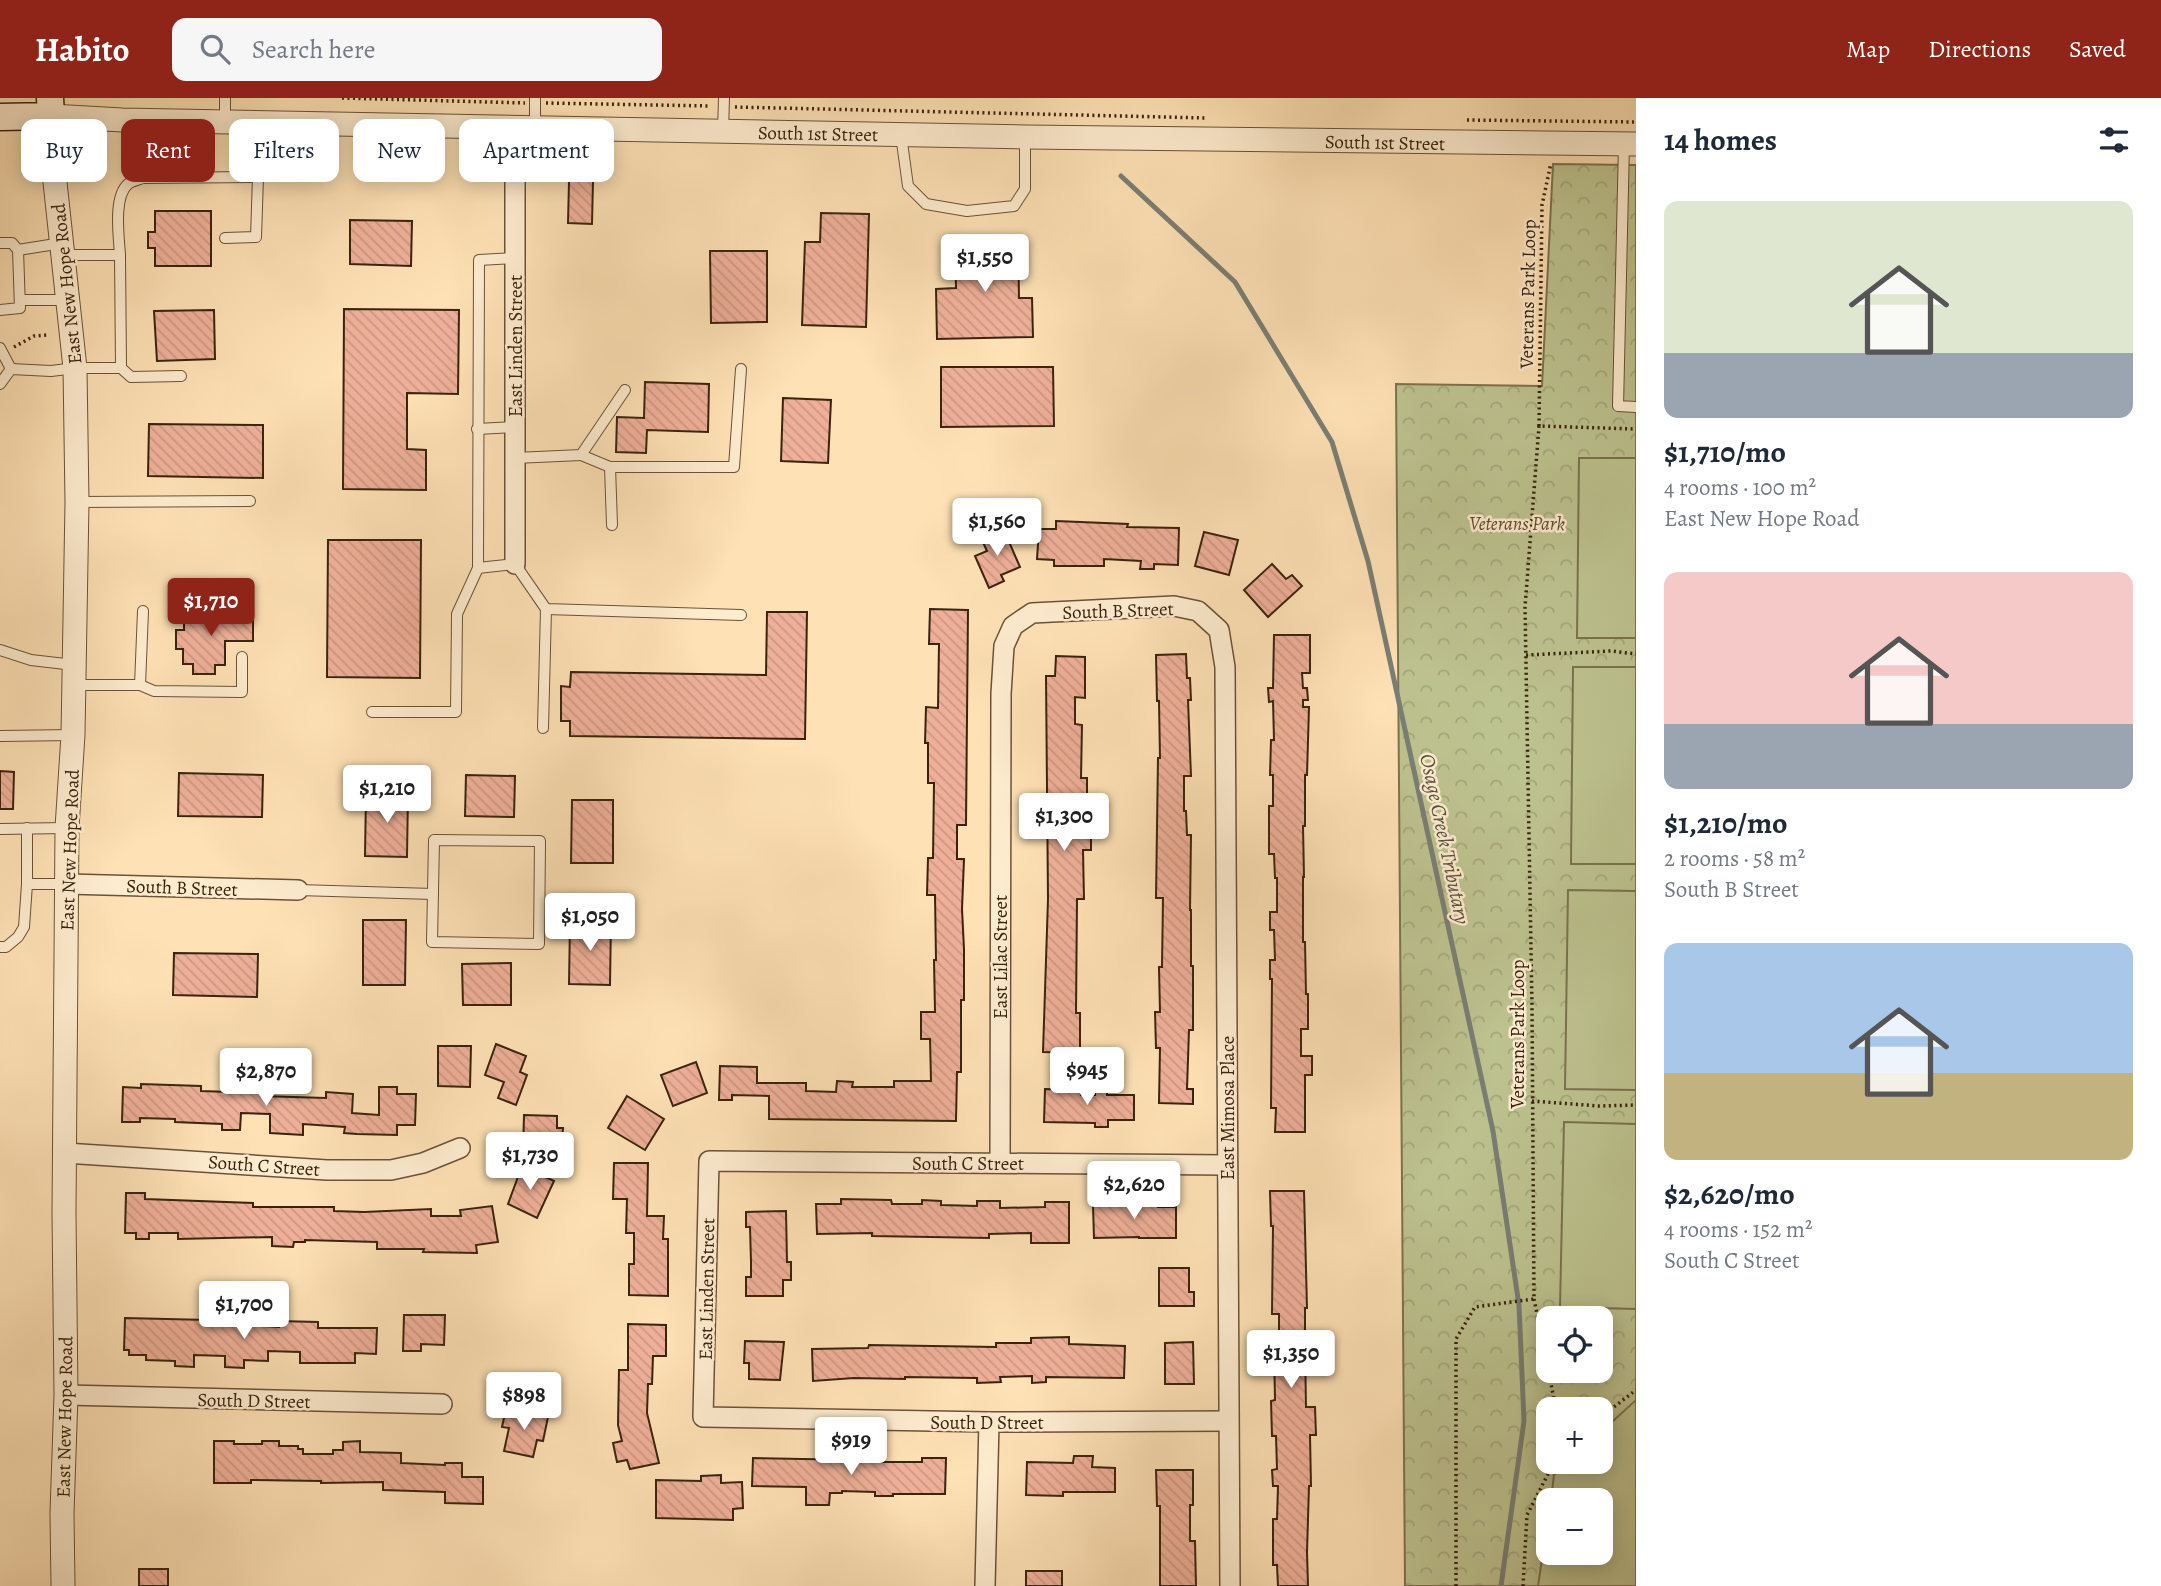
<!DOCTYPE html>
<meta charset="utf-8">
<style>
body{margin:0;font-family:Alegreya,serif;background:#f6f6f7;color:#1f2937;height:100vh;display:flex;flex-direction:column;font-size:26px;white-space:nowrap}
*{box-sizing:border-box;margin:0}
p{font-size:23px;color:#747a83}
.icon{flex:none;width:38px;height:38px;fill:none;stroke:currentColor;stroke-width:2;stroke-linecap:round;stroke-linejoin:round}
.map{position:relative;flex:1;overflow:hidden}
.drawer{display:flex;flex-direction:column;background:#fff;width:525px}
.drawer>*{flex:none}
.guide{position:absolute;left:21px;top:21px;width:665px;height:63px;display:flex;gap:14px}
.tools{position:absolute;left:1536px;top:1208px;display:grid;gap:14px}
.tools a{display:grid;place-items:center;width:77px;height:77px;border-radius:14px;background:#fff;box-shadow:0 4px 18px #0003;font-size:35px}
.price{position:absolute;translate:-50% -60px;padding:0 16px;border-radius:7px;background:#fff;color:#222;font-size:23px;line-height:46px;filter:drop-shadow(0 2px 4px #0008)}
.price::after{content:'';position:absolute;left:50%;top:42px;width:21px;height:16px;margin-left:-10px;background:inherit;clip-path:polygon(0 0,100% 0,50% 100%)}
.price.on{background:#8f2418;color:#fff}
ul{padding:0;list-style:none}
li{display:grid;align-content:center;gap:14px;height:371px;padding:0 28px}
li span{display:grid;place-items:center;height:217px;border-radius:14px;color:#555}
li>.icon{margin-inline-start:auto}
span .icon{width:126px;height:126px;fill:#fffc;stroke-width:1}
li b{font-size:30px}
h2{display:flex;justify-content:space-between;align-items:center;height:84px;padding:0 28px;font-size:30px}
.tag{padding:0 24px;border-radius:14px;background:#fff;box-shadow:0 4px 18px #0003;font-size:24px;line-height:63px}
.tag.on{background:#8f2418;color:#fff}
header{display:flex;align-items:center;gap:42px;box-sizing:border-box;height:98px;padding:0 35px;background:#8f2418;color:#fff}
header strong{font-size:33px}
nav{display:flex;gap:38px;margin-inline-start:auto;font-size:24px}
.search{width:490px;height:63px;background:#f6f6f7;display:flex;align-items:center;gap:18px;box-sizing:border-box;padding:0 24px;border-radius:14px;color:#747a83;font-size:26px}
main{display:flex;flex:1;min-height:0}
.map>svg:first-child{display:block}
.park{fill:url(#park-crowns);stroke:#7c734f;stroke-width:2;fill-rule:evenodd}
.garden{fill:#bdc390;stroke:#7c734f;stroke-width:2}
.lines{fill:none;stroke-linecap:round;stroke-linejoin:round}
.stream{stroke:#7a7e75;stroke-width:5}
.building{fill:url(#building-back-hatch);stroke:#3a230e;stroke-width:2}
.service-casing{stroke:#6b5238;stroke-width:12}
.minor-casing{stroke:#6b5238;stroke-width:22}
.tertiary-casing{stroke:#6b5238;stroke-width:25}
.secondary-casing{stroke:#3a230e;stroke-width:29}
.path{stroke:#3a230e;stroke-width:3.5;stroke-dasharray:2 3.5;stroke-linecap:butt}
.service{stroke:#feeccf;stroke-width:10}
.minor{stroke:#feeccf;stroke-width:19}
.tertiary{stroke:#feeccf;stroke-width:23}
.secondary{stroke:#feeccf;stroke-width:26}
.labels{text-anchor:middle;stroke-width:5;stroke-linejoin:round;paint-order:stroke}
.street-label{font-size:19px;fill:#3a230e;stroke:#feeccf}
.park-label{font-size:19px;font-style:italic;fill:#5b4b2e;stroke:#feeccf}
.water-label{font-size:21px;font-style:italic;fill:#5a5141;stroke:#feeccf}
</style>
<header>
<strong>Habito</strong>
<div class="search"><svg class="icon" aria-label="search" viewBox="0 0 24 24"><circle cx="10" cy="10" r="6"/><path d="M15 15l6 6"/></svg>Search here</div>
<nav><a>Map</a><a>Directions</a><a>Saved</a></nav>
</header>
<main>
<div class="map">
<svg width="1636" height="1488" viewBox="0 0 1636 1488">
<defs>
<pattern id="park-crowns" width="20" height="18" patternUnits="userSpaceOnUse" patternTransform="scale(1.75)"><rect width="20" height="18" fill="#bdc390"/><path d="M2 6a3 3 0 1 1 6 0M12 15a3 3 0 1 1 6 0" fill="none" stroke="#a3a77b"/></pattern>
<pattern id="building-back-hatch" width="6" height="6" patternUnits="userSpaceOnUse" patternTransform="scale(1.75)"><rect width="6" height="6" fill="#efb099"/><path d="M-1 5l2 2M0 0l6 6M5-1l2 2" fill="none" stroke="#ce9783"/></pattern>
</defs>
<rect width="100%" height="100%" fill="#fee1b5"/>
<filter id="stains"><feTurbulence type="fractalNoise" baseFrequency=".00286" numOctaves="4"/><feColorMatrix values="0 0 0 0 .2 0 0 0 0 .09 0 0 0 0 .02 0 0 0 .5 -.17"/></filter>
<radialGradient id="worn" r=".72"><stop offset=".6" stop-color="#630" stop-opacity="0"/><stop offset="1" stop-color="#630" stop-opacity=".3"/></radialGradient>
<!-- park -->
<path class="park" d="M1553 66 1636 67V1488H1405L1396 286 1542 288ZM1549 1220H1601V1272H1549ZM1549 1311H1601V1363H1549ZM1549 1402H1601V1454H1549Z"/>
<!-- garden -->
<g class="garden">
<polygon points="1579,360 1636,360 1636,540 1577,540"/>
<polygon points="1573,569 1636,569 1636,766 1571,766"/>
<polygon points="1568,792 1636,793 1636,992 1565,991"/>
<polygon points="1564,1024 1636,1026 1636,1211 1560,1209"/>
<polygon points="1636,1302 1636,1488 1538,1488 1549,1414 1549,1454 1601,1454 1601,1402 1551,1402 1554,1377 1569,1363 1601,1363 1601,1334"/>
</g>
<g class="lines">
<!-- stream -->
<polyline class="stream" points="1121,78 1235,184 1332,344 1368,463 1493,1033 1519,1207 1524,1323 1501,1488"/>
</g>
<!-- building -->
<g class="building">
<polygon points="569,83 593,83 592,126 568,125"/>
<polygon points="155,113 211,113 211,168 155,168 155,150 148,150 148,134 155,134"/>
<polygon points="821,115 869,116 866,229 802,227 805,144 820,144"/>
<polygon points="350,122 412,123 411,168 350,166"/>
<polygon points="1018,141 1019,200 1032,200 1033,239 937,241 936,191 956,190 955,142"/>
<polygon points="710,153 767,153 767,224 711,225"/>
<polygon points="344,211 459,212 458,296 407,295 407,351 426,352 426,392 343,391"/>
<polygon points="214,212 215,261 157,263 154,213"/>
<polygon points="941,269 1053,269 1054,328 941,329"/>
<polygon points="645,284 709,286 708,334 647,332 646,355 616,354 617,319 644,320"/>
<polygon points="783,300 831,302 828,365 781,363"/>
<polygon points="149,326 263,327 263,380 148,378"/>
<polygon points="1056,423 1128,426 1127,429 1179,430 1178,467 1154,466 1154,471 1140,471 1141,463 1104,461 1104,468 1054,468 1054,462 1037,461 1039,431 1056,431"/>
<polygon points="1003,430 1020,469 1001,477 1004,483 989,490 975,458 987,453 981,440"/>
<polygon points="1204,434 1238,442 1229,477 1195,468"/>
<polygon points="328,442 421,442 420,580 327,579"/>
<polygon points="1272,466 1286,481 1292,477 1302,488 1268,519 1244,492"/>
<polygon points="195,508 217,508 217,518 253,518 253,543 225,543 225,567 215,567 215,576 193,576 193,566 183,566 183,551 176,551 176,532 184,532 184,519 195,519"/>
<polygon points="930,511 968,512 966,727 957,727 957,761 964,761 962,811 964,851 964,902 961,902 961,974 957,974 956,1023 769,1021 769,998 732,997 732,1002 719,1002 720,968 757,969 757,985 806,985 806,993 836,994 837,983 853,984 852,989 894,989 894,983 931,983 930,941 921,941 921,914 935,914 934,862 936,862 935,797 927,797 928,760 933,760 934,685 928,685 928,645 925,645 926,609 938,610 939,546 929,546"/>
<polygon points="767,514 807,514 805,641 570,638 570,623 561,623 561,588 570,589 571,574 766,577"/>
<polygon points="1274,537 1310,537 1310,575 1302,575 1303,590 1307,590 1308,602 1303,602 1303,609 1309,609 1307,677 1305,677 1305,728 1303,728 1304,779 1303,779 1303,844 1305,844 1306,896 1308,896 1308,931 1301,931 1301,958 1312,958 1312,977 1305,977 1305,1034 1275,1034 1276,1010 1271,1010 1272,881 1270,881 1270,862 1275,862 1274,832 1270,832 1270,814 1277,814 1277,780 1275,780 1274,756 1269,756 1269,708 1273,708 1273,677 1270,677 1271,642 1274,642 1273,603 1269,604 1268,590 1273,590"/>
<polygon points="1186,556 1187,580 1190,580 1191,602 1188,602 1191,678 1184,678 1184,713 1186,713 1187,737 1191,737 1190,812 1191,812 1191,868 1193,868 1193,932 1189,932 1187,991 1193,991 1193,1006 1159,1005 1160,950 1156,950 1155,914 1160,914 1159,869 1162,869 1163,800 1156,800 1158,660 1160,660 1159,603 1157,603 1156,557"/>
<polygon points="1056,558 1085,559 1085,600 1075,599 1075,626 1082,627 1081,680 1087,680 1087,717 1091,717 1091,752 1083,752 1084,801 1077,801 1076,915 1080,915 1080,955 1043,954 1048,801 1046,578 1055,578"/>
<polygon points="0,673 14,674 13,711 0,711"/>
<polygon points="179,675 263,677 262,719 178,718"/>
<polygon points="466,677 515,678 514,719 465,718"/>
<polygon points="366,695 408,696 407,759 365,758"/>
<polygon points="572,702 613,702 613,765 571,765"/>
<polygon points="363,822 406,822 405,887 363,887"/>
<polygon points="570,823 611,823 610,887 569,886"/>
<polygon points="174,855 258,856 257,899 173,897"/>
<polygon points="511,865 511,907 463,907 462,866"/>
<polygon points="496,946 526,958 520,974 527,977 516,1007 498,1000 504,984 485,977"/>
<polygon points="438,948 471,948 470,989 438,988"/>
<polygon points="696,964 707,995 673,1008 661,977"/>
<polygon points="230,983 262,984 261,998 326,1000 326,994 353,996 352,1015 379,1017 379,989 397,989 397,996 416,996 415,1027 397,1027 397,1037 357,1036 344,1035 345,1029 303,1026 303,1037 270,1035 270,1016 241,1015 240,1032 222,1032 222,1026 175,1024 175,1021 140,1020 140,1024 122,1024 123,989 141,990 141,986 201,988 201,993 230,994"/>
<polygon points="1107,988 1107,997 1134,997 1134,1022 1108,1022 1108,1029 1095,1029 1095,1025 1044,1024 1045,991 1081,992 1081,997 1095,997 1095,989"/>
<polygon points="627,998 664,1021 645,1052 608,1030"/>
<polygon points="524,1017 557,1018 557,1030 563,1030 562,1043 556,1042 555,1057 523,1056"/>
<polygon points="614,1065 648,1065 647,1118 664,1118 663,1141 668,1141 668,1198 629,1197 629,1166 634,1166 634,1135 626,1135 627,1101 613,1101"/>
<polygon points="522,1068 554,1083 537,1120 508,1106"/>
<polygon points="1270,1093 1304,1093 1307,1210 1305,1210 1305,1250 1306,1309 1315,1309 1316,1337 1310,1337 1311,1388 1309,1388 1307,1454 1308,1488 1278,1488 1277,1467 1273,1467 1273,1421 1277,1421 1278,1388 1273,1388 1272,1372 1277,1371 1276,1338 1272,1338 1271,1303 1275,1302 1274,1250 1279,1250 1279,1216 1272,1216 1273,1128 1271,1128"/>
<polygon points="126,1095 145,1095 145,1101 253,1105 253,1109 334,1109 334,1113 364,1114 431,1111 431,1118 461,1118 460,1112 492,1108 498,1144 476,1147 477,1155 423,1154 424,1151 377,1151 377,1144 305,1142 305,1144 294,1144 293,1149 272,1148 272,1139 178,1141 178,1135 149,1135 149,1141 136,1141 136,1135 125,1135"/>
<polygon points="841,1101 891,1102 892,1106 922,1106 922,1102 941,1103 941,1107 977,1108 977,1103 1000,1103 1000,1110 1045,1109 1045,1104 1069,1104 1069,1145 1031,1145 1031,1135 989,1136 989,1140 872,1138 872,1135 817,1136 816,1106 841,1106"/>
<polygon points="1158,1105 1158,1109 1176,1109 1176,1140 1139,1140 1139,1139 1094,1140 1093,1107"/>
<polygon points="786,1113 787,1164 791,1164 791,1182 783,1182 783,1198 746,1198 746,1179 751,1179 751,1164 750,1129 746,1129 746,1114"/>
<polygon points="1159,1170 1189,1170 1189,1194 1194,1194 1194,1208 1159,1208"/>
<polygon points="404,1217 445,1217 444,1247 421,1246 421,1253 403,1253"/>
<polygon points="125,1220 208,1222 208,1225 279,1229 279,1223 318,1224 318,1230 377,1230 376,1256 355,1255 355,1265 300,1265 300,1254 268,1253 268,1263 244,1262 244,1270 225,1269 225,1258 194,1257 194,1269 175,1268 175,1263 146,1262 146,1257 129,1257 129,1252 124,1252"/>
<polygon points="628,1226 666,1227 666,1258 653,1258 652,1286 648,1286 647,1315 659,1365 630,1371 627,1362 617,1364 613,1345 622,1343 618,1327 619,1272 628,1272"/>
<polygon points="1069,1239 1069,1246 1125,1248 1124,1280 1046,1279 1046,1284 1032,1285 1032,1278 1000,1279 1001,1284 977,1285 977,1280 905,1279 905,1281 854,1280 813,1283 812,1251 868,1250 869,1247 996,1249 996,1245 1031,1245 1031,1240"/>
<polygon points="745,1243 784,1244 780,1282 749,1281 749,1265 744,1265"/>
<polygon points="1193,1244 1194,1286 1165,1286 1165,1245"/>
<polygon points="506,1311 548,1319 543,1343 537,1342 533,1359 504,1353 509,1330 502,1329"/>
<polygon points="214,1343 234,1343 234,1346 262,1346 262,1343 279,1343 279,1348 298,1348 298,1351 303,1351 303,1356 333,1356 333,1352 343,1352 343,1344 360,1343 360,1354 401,1355 401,1365 445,1367 445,1365 462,1365 462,1379 483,1379 483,1406 445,1405 445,1394 383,1392 383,1384 321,1385 321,1383 251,1382 251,1385 214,1385"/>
<polygon points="1074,1358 1093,1358 1092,1369 1115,1370 1115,1394 1063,1394 1063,1398 1026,1397 1027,1364 1073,1365"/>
<polygon points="857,1359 877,1359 876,1364 922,1364 922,1360 946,1360 945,1396 893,1396 893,1398 875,1398 875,1394 842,1393 842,1395 830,1395 829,1407 806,1407 806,1389 752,1388 753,1360 857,1362"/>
<polygon points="1156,1372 1193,1372 1193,1407 1190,1407 1190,1443 1195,1443 1196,1488 1160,1488 1160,1408 1157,1408"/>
<polygon points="721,1377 721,1385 742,1384 743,1410 733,1411 733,1422 656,1420 656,1382 701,1383 701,1378"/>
<rect x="139" y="1471" width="29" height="17"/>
<rect x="1026" y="1473" width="36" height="15"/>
</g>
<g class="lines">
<defs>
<g id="service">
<polyline points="225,23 225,0"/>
<polyline points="535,30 535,0"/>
<polyline points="723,33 724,0"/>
<polyline points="901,37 908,88 926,106 967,113 1014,108 1025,91 1025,39"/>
<polyline points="1624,46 1618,308 1636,309"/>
<polyline points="225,140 256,139 258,79"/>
<polyline points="0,145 12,145 18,152 20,210 0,212"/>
<polyline points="18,152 62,145"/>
<path d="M120 157C119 139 113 99 128 86 132 83 138 82 143 80L258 79V25"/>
<polyline points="20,202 67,202"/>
<polyline points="0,250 11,271"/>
<polyline points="121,270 131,279 181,278"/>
<polyline points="11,271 51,273 75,270 121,270 120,157 64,157"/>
<polyline points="0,286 11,271"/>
<polyline points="477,331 515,329"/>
<polyline points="581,357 610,369 734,369 741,271"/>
<polyline points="515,360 581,357 625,292"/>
<polyline points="610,369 612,427"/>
<polyline points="77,404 250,403"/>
<polyline points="478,470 515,466 546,511 741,517"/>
<polyline points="0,552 31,562 74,567"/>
<polyline points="75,587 140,587 143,513"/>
<polyline points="140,587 154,593 242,594 242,559"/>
<polyline points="372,614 456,614 457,516 478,470 479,162 515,160"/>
<polyline points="543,630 546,511"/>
<polyline points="0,638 73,637"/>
<polyline points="0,731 66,730"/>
<polygon points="434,742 540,743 539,846 432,844"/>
<polyline points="27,786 67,786"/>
<polyline points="298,792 433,796"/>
<polyline points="0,849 6,849 18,839 24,829 27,786 27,730"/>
</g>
<g id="minor">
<polyline points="515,30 515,466"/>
<polyline points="67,786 298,792"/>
<polyline points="65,1055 327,1072 391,1072 423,1065 460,1050"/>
<polyline points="1000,1065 1001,596 1004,548 1013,528 1032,515 1174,508 1198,513 1219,532 1225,569 1230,1488"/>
<polyline points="1227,1067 709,1063 703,1319 989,1324 1228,1323"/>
<polyline points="66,1297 442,1306"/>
<polyline points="985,1488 989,1324"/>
</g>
<polyline id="tertiary" points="63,1488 62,1415 66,1297 64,1115 67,730 73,637 77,404 75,270 54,75 51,18 122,22 1025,39 1636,46"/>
<polyline id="secondary" points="0,19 51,18 50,0"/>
</defs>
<!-- service casing -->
<use href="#service" class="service-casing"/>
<!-- minor casing -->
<use href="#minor" class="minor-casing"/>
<!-- tertiary casing -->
<use href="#tertiary" class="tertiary-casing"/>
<!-- secondary casing -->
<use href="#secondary" class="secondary-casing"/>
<!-- path -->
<g class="path">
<polyline points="342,0 525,5"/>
<polyline points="546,5 710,8"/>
<polyline points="735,9 1207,20"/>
<polyline points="1467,22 1636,24"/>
<polyline points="14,249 34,238 47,237"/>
<polyline points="1539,328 1542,107 1551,65"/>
<polyline points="1526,557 1611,553 1636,556"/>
<polyline points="1532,1003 1599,1008 1636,1007"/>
<polyline points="1534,1201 1556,1311"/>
<polyline points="1601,1319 1636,1292"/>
<polyline points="1456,1488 1456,1241 1475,1209 1534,1201 1532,909 1525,509 1539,328 1636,331"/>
<polyline points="1523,1488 1527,1417 1548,1376 1557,1363"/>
</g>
<!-- service -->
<use href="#service" class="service"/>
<!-- minor -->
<use href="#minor" class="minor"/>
<!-- tertiary -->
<use href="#tertiary" class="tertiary"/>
<!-- secondary -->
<use href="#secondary" class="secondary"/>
</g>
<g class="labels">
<!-- street labels -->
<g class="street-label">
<text transform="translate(818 35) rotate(1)" y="7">South 1st Street</text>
<text transform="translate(1385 44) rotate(1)" y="7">South 1st Street</text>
<text transform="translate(66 186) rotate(-96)" y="7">East New Hope Road</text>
<text transform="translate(1527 196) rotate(-89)" y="7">Veterans Park Loop</text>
<text transform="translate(515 248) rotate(-90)" y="7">East Linden Street</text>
<text transform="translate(1118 512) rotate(-2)" y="7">South B Street</text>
<text transform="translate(69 752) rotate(-88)" y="7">East New Hope Road</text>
<text transform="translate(182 789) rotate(2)" y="7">South B Street</text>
<text transform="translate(1000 859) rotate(-90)" y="7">East Lilac Street</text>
<text transform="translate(1517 936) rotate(-90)" y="7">Veterans Park Loop</text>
<text transform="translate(1227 1010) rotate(-90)" y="7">East Mimosa Place</text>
<text x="968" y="1072">South C Street</text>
<text transform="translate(264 1067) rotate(4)" y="7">South C Street</text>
<text transform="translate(706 1191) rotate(-89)" y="7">East Linden Street</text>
<text transform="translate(254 1302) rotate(1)" y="7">South D Street</text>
<text transform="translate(64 1319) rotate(-89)" y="7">East New Hope Road</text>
<text x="987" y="1331">South D Street</text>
</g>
<!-- park labels -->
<g class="park-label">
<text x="1517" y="432">Veterans Park</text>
</g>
<!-- water labels -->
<g class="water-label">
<text transform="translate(1445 741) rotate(78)" y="7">Osage Creek Tributary</text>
</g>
</g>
<rect width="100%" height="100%" filter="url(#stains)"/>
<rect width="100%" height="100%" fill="url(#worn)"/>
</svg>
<div class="tools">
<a><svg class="icon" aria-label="locate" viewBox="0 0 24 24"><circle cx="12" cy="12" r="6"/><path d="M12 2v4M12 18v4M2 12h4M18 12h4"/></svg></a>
<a>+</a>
<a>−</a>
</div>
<b class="price" style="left:985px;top:196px">$1,550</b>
<b class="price" style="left:997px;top:460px">$1,560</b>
<b class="price on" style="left:211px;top:540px">$1,710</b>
<b class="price" style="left:387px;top:727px">$1,210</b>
<b class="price" style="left:1064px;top:755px">$1,300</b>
<b class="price" style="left:590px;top:855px">$1,050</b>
<b class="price" style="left:1087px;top:1009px">$945</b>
<b class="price" style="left:266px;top:1010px">$2,870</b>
<b class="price" style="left:530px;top:1094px">$1,730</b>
<b class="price" style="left:1134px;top:1123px">$2,620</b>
<b class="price" style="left:244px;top:1243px">$1,700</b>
<b class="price" style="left:1291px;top:1292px">$1,350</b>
<b class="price" style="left:524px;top:1334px">$898</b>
<b class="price" style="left:851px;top:1379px">$919</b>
<div class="guide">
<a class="tag">Buy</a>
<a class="tag on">Rent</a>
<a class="tag">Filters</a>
<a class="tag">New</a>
<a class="tag">Apartment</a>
</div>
</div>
<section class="drawer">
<h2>14 homes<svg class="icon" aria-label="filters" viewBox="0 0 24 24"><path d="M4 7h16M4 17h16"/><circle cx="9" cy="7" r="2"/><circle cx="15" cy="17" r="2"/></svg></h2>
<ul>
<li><span style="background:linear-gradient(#dfe7d0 70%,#9aa5b1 0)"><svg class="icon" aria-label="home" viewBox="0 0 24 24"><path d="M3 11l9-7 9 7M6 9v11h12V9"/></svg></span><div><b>$1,710/mo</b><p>4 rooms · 100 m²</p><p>East New Hope Road</p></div></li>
<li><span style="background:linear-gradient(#f6c9c9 70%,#9aa5b1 0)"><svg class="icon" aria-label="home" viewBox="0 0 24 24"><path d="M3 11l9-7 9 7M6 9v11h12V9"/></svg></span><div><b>$1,210/mo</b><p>2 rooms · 58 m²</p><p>South B Street</p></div></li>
<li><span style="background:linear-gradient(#a9c7e8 60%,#c2b280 0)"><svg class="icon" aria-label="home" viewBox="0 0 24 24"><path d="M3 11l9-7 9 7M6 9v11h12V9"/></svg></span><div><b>$2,620/mo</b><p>4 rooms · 152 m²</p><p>South C Street</p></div></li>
</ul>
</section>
</main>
